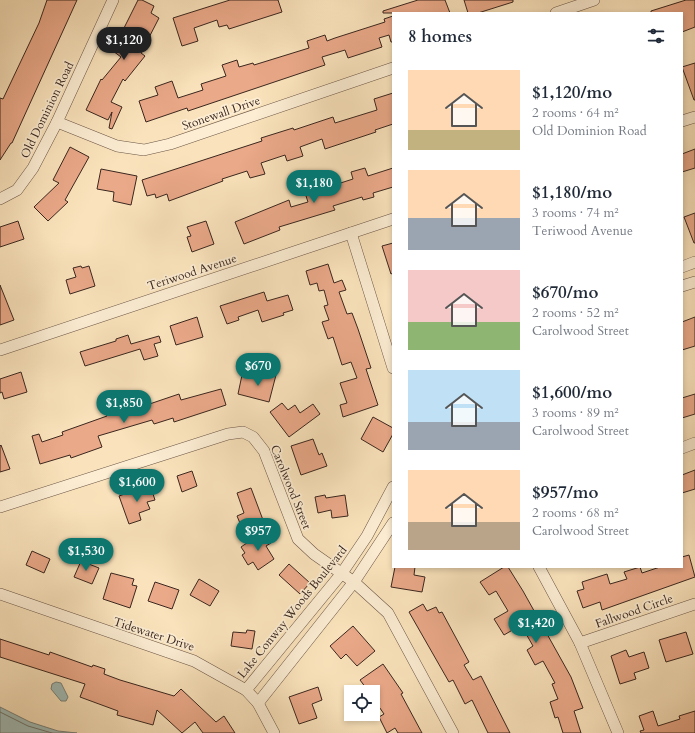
<!DOCTYPE html>
<meta charset="utf-8">
<style>
body{margin:0;font-family:Cardo,serif;background:#f6f6f7;color:#1f2937;height:100vh;display:flex;flex-direction:column;font-size:15px;white-space:nowrap}
*{box-sizing:border-box;margin:0}
p{font-size:13px;color:#747a83}
.icon{flex:none;width:22px;height:22px;fill:none;stroke:currentColor;stroke-width:2;stroke-linecap:round;stroke-linejoin:round}
.map{position:relative;flex:1;overflow:hidden}
.sheet{position:absolute;left:392px;top:12px;width:291px;height:556px;display:flex;flex-direction:column;background:#fff;border-radius:0px;box-shadow:0 2px 6px #0003}
.sheet>*{flex:none}
.tools{position:absolute;left:344px;top:685px;display:grid;gap:8px}
.tools a{display:grid;place-items:center;width:36px;height:36px;border-radius:0px;background:#fff;box-shadow:0 2px 6px #0003;font-size:20px}
.price{position:absolute;translate:-50% -34px;padding:0 9px;border-radius:14px;background:#0f766e;color:#fff;font-size:13px;line-height:26px;filter:drop-shadow(0 1px 2px #0008)}
.price::after{content:'';position:absolute;left:50%;top:24px;width:12px;height:9px;margin-left:-6px;background:inherit;clip-path:polygon(0 0,100% 0,50% 100%)}
.price.active{background:#222;color:#fff}
ul{padding:0;list-style:none}
li{display:flex;align-items:center;gap:12px;height:100px;padding:0 16px}
li span{display:grid;place-items:center;flex:none;width:112px;height:80px;border-radius:0px;color:#555}
li>.icon{margin-inline-start:auto}
span .icon{width:48px;height:48px;fill:#fffc;stroke-width:1}
li b{font-size:17px}
h2{display:flex;justify-content:space-between;align-items:center;height:48px;padding:0 16px;font-size:17px}
.map>svg:first-child{display:block}
.water{fill:#a1bdb8;stroke:#78817a}
.lines{fill:none;stroke-linecap:round;stroke-linejoin:round}
.shore{stroke:#6e726b;stroke-width:1}
.building{fill:#eaa989;stroke:#3a261e}
.street-casing{stroke:#6a5546;stroke-width:12}
.street{stroke:#fcedd3;stroke-width:11}
.labels{text-anchor:middle;stroke-width:3.5;stroke-linejoin:round;paint-order:stroke}
.street-label{font-size:12px;fill:#3a261e;stroke:#fcedd3}
</style>
<div class="map">
<svg width="695" height="733" viewBox="0 0 695 733">
<rect width="100%" height="100%" fill="#fae3bc"/>
<filter id="stains"><feTurbulence type="fractalNoise" baseFrequency=".005" numOctaves="4"/><feColorMatrix values="0 0 0 0 .2 0 0 0 0 .09 0 0 0 0 .02 0 0 0 .5 -.17"/></filter>
<radialGradient id="worn" r=".72"><stop offset=".6" stop-color="#630" stop-opacity="0"/><stop offset="1" stop-color="#630" stop-opacity=".3"/></radialGradient>
<!-- water -->
<g class="water">
<polygon points="56,682 61,683 68,697 66,701 61,701 51,689 52,684"/>
<polygon points="0,707 30,722 58,731 77,733 0,733"/>
</g>
<g class="lines">
<!-- shore -->
<polyline class="shore" points="0,712 28,726 52,733"/>
</g>
<!-- building -->
<g class="building">
<polygon points="47,0 77,0 12,143 11,143 0,160 0,98 3,99 39,23"/>
<polygon points="138,0 142,0 154,6 151,13 159,18 141,53 145,56 125,81 123,79 111,102 122,107 112,129 109,128 112,112 108,120 86,110 101,79 102,80 121,57 113,51 127,33 123,30"/>
<polygon points="230,0 278,0 282,12 229,29 227,25 219,27 217,20 194,28 198,41 182,46 173,18"/>
<polygon points="418,0 445,0 450,13 383,13 383,11"/>
<polygon points="464,0 513,0 513,2 478,13 468,13"/>
<polygon points="686,0 695,0 695,27 682,32 682,13 651,13 651,11"/>
<polygon points="393,16 393,42 391,42 389,35 379,38 382,47 348,58 345,50 322,57 325,65 188,111 187,108 146,122 139,101 158,95 155,87 172,81 178,98 203,90 201,84 226,76 222,65 237,60 239,67 253,63 254,65 309,48 307,41 325,35 327,41 335,38 385,22 384,19"/>
<polygon points="695,63 695,100 694,100 682,67"/>
<polygon points="393,93 393,124 375,130 376,132 325,149 322,139 300,147 303,156 287,161 285,155 261,163 265,174 250,178 247,171 222,179 223,181 169,201 167,194 156,198 155,194 147,196 142,180 262,141 261,138 293,128 294,130 333,117 335,123 377,110 374,99"/>
<polygon points="70,147 89,157 65,200 68,202 48,221 34,207 59,183 53,180"/>
<polygon points="695,149 695,168 682,172 682,154"/>
<polygon points="365,168 368,176 393,168 393,187 373,193 374,197 363,200 362,197 333,206 335,210 279,227 280,230 244,244 235,222 289,200 291,207 308,202 306,196 315,193 313,187 327,183 328,187 353,179 351,172"/>
<polygon points="101,169 137,176 131,205 113,201 114,192 97,189"/>
<polygon points="695,213 695,243 694,243 684,217"/>
<polygon points="18,221 24,239 0,247 0,227"/>
<polygon points="206,221 214,244 192,252 187,237 191,236 187,227"/>
<polygon points="393,243 393,273 391,274 382,246"/>
<polygon points="328,264 334,283 342,280 346,290 339,292 347,314 352,313 358,329 371,368 366,369 378,405 343,417 340,405 347,403 340,383 357,378 351,362 342,365 333,337 328,339 322,322 329,320 324,306 328,305 324,290 319,291 317,283 310,285 306,271"/>
<polygon points="81,266 82,268 89,266 95,286 70,294 66,280 76,277 73,268"/>
<polygon points="0,285 14,320 0,325"/>
<polygon points="264,292 267,301 288,295 293,310 283,313 284,315 262,322 258,310 238,317 239,320 227,324 220,306"/>
<polygon points="197,317 203,337 176,345 170,326"/>
<polygon points="695,317 695,346 682,350 682,322"/>
<polygon points="128,335 131,344 159,336 161,342 154,344 158,356 144,360 140,349 85,366 80,352 116,341 116,339"/>
<polygon points="262,371 276,375 269,402 238,394 242,375 260,380"/>
<polygon points="21,372 27,392 4,399 2,392 0,393 0,379"/>
<polygon points="221,389 226,405 174,422 173,418 154,424 152,420 98,436 102,447 71,458 70,455 40,464 32,436 39,434 42,442 63,435 62,432 107,416 106,413 121,408 123,413 179,394 181,400"/>
<polygon points="695,394 695,414 682,418 682,398"/>
<polygon points="282,403 288,410 295,405 300,413 313,404 320,414 289,437 270,412"/>
<polygon points="373,417 393,428 393,434 383,452 361,439"/>
<polygon points="313,439 319,455 322,453 327,466 301,475 291,446"/>
<polygon points="1,445 10,469 0,472 0,446"/>
<polygon points="695,470 695,489 682,493 682,475"/>
<polygon points="192,471 197,486 182,492 177,476"/>
<polygon points="150,485 155,500 147,502 150,509 139,513 141,520 129,524 119,496"/>
<polygon points="251,488 263,520 242,528 237,516 244,513 237,493"/>
<polygon points="325,495 326,498 345,495 348,516 332,518 331,510 318,513 315,497"/>
<polygon points="263,532 271,543 266,546 274,559 258,570 253,562 248,565 242,555 245,553 241,547"/>
<polygon points="32,551 50,559 44,573 26,565"/>
<polygon points="689,555 695,577 602,610 600,602 583,608 577,591 584,589 582,582 607,574 610,584 627,579 624,572 640,567 642,573 660,567 682,567 682,557"/>
<polygon points="81,561 99,568 92,584 74,577"/>
<polygon points="289,564 310,583 300,594 279,575"/>
<polygon points="395,567 415,567 414,575 425,577 422,592 391,587"/>
<polygon points="504,567 508,567 523,591 571,677 583,708 574,711 581,733 563,733 558,717 555,718 550,702 558,699 552,684 555,683 543,661 535,665 527,650 533,646 521,625 504,635 494,619 508,611 496,591 489,595 480,582"/>
<polygon points="111,573 134,579 132,585 137,586 130,608 103,599"/>
<polygon points="199,579 219,591 210,606 190,595"/>
<polygon points="155,582 179,590 172,609 148,601"/>
<polygon points="423,604 427,611 436,607 439,613 442,612 469,662 464,665 473,680 481,676 510,733 488,733 472,700 465,704 453,680 449,682 409,612"/>
<polygon points="353,626 375,651 357,666 346,654 341,659 330,646"/>
<polygon points="247,630 255,631 252,649 231,646 233,632 246,633"/>
<polygon points="686,632 693,654 666,662 659,640"/>
<polygon points="0,639 49,655 50,652 92,667 93,665 105,669 104,674 120,680 174,696 181,689 216,722 224,716 235,733 203,733 195,722 182,733 157,710 153,725 117,715 118,711 80,697 85,684 0,657"/>
<polygon points="626,650 629,657 644,652 649,668 634,673 636,679 620,684 611,656"/>
<polygon points="383,664 403,693 401,694 422,733 398,733 395,728 387,733 379,717 384,714 373,698 373,692 369,692 360,680"/>
<polygon points="318,687 322,700 312,704 317,718 299,724 289,697"/>
<polygon points="653,711 658,726 680,719 679,716 695,711 695,733 641,733 640,731 644,730 639,716"/>
</g>
<g class="lines">
<defs>
<g id="street">
<polyline points="556,13 594,0"/>
<polyline points="682,121 695,117"/>
<polyline points="57,122 117,146 144,150 170,144 393,68"/>
<polyline points="0,199 17,190 33,168 57,122 113,0"/>
<polyline points="351,233 393,368"/>
<polyline points="682,267 695,262"/>
<polyline points="682,286 695,282"/>
<polyline points="0,350 393,219"/>
<polyline points="682,448 695,443"/>
<polyline points="0,507 228,434 243,432 253,437 264,451 298,539 314,554 354,582 388,613 453,733"/>
<polyline points="539,567 580,643 618,733"/>
<polyline points="0,594 194,661 246,690 258,703 274,733"/>
<polyline points="580,643 695,604"/>
<polyline points="246,690 342,573 367,536 393,487"/>
<polyline points="258,703 354,582 393,523"/>
</g>
</defs>
<!-- street casing -->
<use href="#street" class="street-casing"/>
<!-- street -->
<use href="#street" class="street"/>
</g>
<g class="labels">
<!-- street labels -->
<g class="street-label">
<text transform="translate(47 110) rotate(-64)" y="4">Old Dominion Road</text>
<text transform="translate(221 113) rotate(-19)" y="4">Stonewall Drive</text>
<text transform="translate(192 272) rotate(-18)" y="4">Teriwood Avenue</text>
<text transform="translate(291 487) rotate(68)" y="4">Carolwood Street</text>
<text transform="translate(634 611) rotate(-19)" y="4">Fallwood Circle</text>
<text transform="translate(292 612) rotate(-51)" y="4">Lake Conway Woods Boulevard</text>
<text transform="translate(154 634) rotate(18)" y="4">Tidewater Drive</text>
</g>
</g>
<rect width="100%" height="100%" filter="url(#stains)"/>
<rect width="100%" height="100%" fill="url(#worn)"/>
</svg>
<div class="tools">
<a><svg class="icon" aria-label="locate" viewBox="0 0 24 24"><circle cx="12" cy="12" r="6"/><path d="M12 2v4M12 18v4M2 12h4M18 12h4"/></svg></a>
</div>
<b class="price active" style="left:124px;top:61px">$1,120</b>
<b class="price" style="left:314px;top:204px">$1,180</b>
<b class="price" style="left:258px;top:387px">$670</b>
<b class="price" style="left:124px;top:424px">$1,850</b>
<b class="price" style="left:137px;top:503px">$1,600</b>
<b class="price" style="left:258px;top:552px">$957</b>
<b class="price" style="left:86px;top:572px">$1,530</b>
<b class="price" style="left:536px;top:644px">$1,420</b>
<section class="sheet">
<h2>8 homes<svg class="icon" aria-label="filters" viewBox="0 0 24 24"><path d="M4 7h16M4 17h16"/><circle cx="9" cy="7" r="2"/><circle cx="15" cy="17" r="2"/></svg></h2>
<ul>
<li><span style="background:linear-gradient(#ffd9b3 75%,#c2b280 0)"><svg class="icon" aria-label="home" viewBox="0 0 24 24"><path d="M3 11l9-7 9 7M6 9v11h12V9"/></svg></span><div><b>$1,120/mo</b><p>2 rooms · 64 m²</p><p>Old Dominion Road</p></div></li>
<li><span style="background:linear-gradient(#ffd9b3 60%,#9aa5b1 0)"><svg class="icon" aria-label="home" viewBox="0 0 24 24"><path d="M3 11l9-7 9 7M6 9v11h12V9"/></svg></span><div><b>$1,180/mo</b><p>3 rooms · 74 m²</p><p>Teriwood Avenue</p></div></li>
<li><span style="background:linear-gradient(#f6c9c9 65%,#8fb573 0)"><svg class="icon" aria-label="home" viewBox="0 0 24 24"><path d="M3 11l9-7 9 7M6 9v11h12V9"/></svg></span><div><b>$670/mo</b><p>2 rooms · 52 m²</p><p>Carolwood Street</p></div></li>
<li><span style="background:linear-gradient(#bfe0f5 65%,#9aa5b1 0)"><svg class="icon" aria-label="home" viewBox="0 0 24 24"><path d="M3 11l9-7 9 7M6 9v11h12V9"/></svg></span><div><b>$1,600/mo</b><p>3 rooms · 89 m²</p><p>Carolwood Street</p></div></li>
<li><span style="background:linear-gradient(#ffd9b3 65%,#b9a48a 0)"><svg class="icon" aria-label="home" viewBox="0 0 24 24"><path d="M3 11l9-7 9 7M6 9v11h12V9"/></svg></span><div><b>$957/mo</b><p>2 rooms · 68 m²</p><p>Carolwood Street</p></div></li>
</ul>
</section>
</div>
